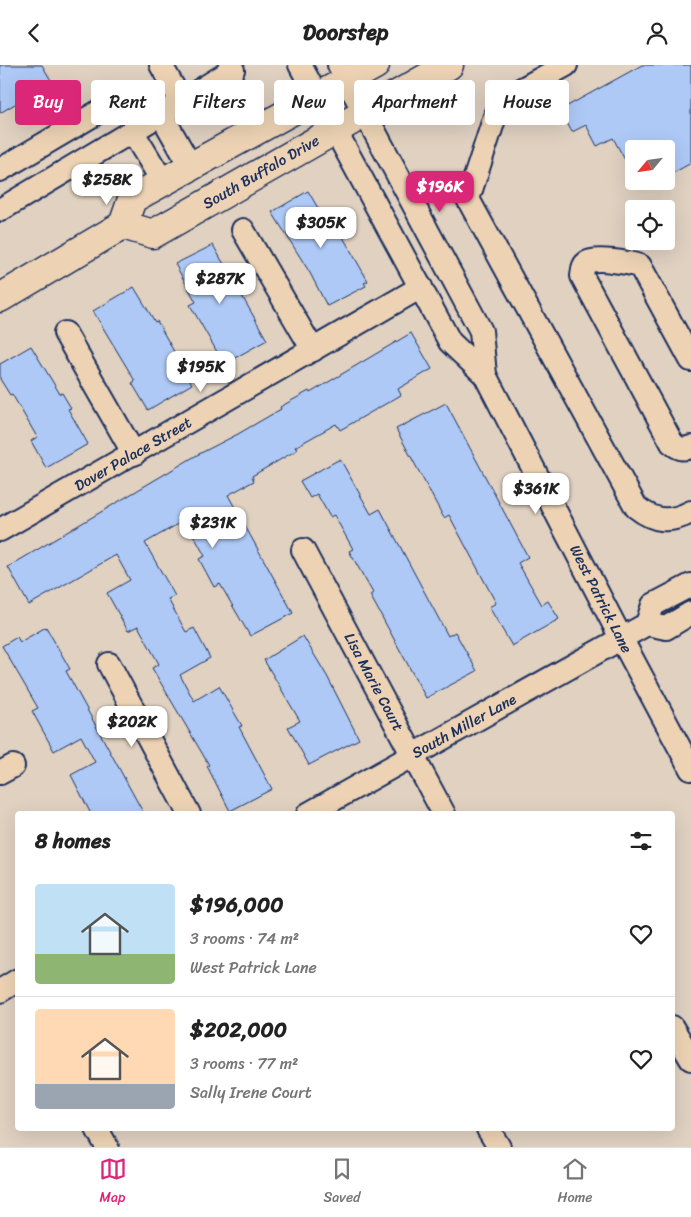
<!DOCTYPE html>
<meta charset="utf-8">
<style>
body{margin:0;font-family:Sriracha,sans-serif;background:#f6f6f6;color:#222;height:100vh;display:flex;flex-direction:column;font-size:19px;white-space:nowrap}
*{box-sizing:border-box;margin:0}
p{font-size:16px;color:#767676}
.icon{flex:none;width:28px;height:28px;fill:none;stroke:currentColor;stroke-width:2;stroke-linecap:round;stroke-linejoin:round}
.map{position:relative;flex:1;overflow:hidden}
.drawer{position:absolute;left:15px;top:746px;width:660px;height:320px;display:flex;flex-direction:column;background:#fff;border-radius:5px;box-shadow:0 5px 20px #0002}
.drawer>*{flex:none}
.banner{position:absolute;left:15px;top:15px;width:661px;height:45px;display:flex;gap:10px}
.needle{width:32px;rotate:241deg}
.buttons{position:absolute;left:625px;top:75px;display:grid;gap:10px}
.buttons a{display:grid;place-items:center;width:50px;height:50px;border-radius:5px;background:#fff;box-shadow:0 5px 20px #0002;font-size:25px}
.price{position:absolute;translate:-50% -42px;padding:0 11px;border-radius:10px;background:#fff;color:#222;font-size:16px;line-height:32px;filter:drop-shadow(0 1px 2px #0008)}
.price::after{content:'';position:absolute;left:50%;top:30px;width:15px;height:11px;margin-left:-8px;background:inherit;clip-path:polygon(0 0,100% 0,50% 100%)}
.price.active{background:#db2777;color:#fff}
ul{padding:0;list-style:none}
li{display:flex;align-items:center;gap:15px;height:125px;padding:0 20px}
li+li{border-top:1px solid #e0e0e0}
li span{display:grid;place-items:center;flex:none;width:140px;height:100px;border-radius:5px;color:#555}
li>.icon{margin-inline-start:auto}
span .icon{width:60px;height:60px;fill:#fffc;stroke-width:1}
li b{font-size:21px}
h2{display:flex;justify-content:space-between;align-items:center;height:60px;padding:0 20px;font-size:21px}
.pill{padding:0 18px;border-radius:5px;background:#fff;box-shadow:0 5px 20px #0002;font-size:18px;line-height:45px}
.pill.active{background:#db2777;color:#fff}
header{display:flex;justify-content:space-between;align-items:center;height:65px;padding:0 20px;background:#fff;font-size:22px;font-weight:800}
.menu{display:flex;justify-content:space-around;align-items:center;height:70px;border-top:1px solid #e0e0e0;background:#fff;font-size:14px;color:#767676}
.menu a{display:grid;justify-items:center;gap:2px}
.menu .active{color:#db2777}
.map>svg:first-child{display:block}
.building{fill:#aec9f6;stroke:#1b2f5e}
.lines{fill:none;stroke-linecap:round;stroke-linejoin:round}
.minor-casing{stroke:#1b2f5e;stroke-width:26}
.major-casing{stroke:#1b2f5e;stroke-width:31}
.minor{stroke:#edd3b4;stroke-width:22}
.major{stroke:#edd3b4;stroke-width:28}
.labels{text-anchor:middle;stroke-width:5;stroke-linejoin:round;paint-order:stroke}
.street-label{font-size:15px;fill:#1b2f5e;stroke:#edd3b4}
</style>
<header><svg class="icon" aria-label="back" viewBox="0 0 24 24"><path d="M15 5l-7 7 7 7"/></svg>Doorstep<svg class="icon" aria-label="person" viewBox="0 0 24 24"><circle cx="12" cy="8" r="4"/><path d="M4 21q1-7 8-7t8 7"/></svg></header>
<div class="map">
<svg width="691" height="1082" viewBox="0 0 691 1082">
<rect width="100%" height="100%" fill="#e0d1c1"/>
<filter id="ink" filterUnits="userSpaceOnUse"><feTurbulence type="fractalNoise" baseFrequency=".02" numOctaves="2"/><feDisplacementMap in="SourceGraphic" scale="10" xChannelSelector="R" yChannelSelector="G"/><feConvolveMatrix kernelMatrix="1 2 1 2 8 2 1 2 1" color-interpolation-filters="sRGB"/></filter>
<g filter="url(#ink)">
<!-- building -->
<g class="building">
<polygon points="0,0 42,0 59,29 32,45 25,33 0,48"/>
<polygon points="642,0 691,0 691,98 666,112 666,84 634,84 634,111 613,73 597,81 586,60 572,67 560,45"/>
<polygon points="308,126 329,162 335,158 368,216 364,218 366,221 327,241 310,208 272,147"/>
<polygon points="213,180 267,275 224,299 190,240 196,237 175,199"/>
<polygon points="134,222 155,257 157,256 192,319 148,345 132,318 135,316 93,246"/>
<polygon points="411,268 432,304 398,324 401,330 340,365 336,359 295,382 297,385 252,411 254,416 228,430 293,548 250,571 220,519 214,522 199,494 205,491 185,455 145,478 175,531 168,534 186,567 194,563 210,593 180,610 194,636 219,621 242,661 239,662 272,724 230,746 207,701 209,700 152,603 159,599 138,561 128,566 107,528 130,515 116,490 29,540 8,502 197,390 238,369 281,344 280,342 309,326 310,328"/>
<polygon points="31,281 60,329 62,328 71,343 68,344 88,379 46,403 31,376 37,372 12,329 10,330 0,314 0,299"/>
<polygon points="446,338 528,492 518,498 542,540 548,536 559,554 512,581 489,542 496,538 449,450 444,453 396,364"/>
<polygon points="340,394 371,449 380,444 448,571 455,567 477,606 426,633 370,530 373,528 349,486 353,484 334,450 330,452 317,429 310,433 300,416"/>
<polygon points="46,562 70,604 66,606 144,749 91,749 71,710 95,697 81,671 54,686 32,646 38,643 2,581 17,572 20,577"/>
<polygon points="303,571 327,611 359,674 309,700 288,662 300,656 264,595"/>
</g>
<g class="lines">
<defs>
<g id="minor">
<polyline points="161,0 181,36"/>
<polyline points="300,0 450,277 485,310 621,573 691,704"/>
<polyline points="339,0 481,266 485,310"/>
<path d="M566 0 500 36 468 134 636 442C655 457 670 458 691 447"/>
<polyline points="132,66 163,117"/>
<polyline points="0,105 117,36 161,49 233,5 230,0"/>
<polyline points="0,145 161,49 191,102"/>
<polyline points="243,165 313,285"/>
<polyline points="65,268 134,389"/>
<path d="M691 295 640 201C630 198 596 192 588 197 582 200 583 206 582 211L672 378C679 384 683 385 691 382"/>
<polyline points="0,465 421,222"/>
<polyline points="303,485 444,749"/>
<polyline points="647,559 653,540 691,520"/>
<polyline points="109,599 189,749"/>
<polyline points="0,708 13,701"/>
<polyline points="308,749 647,559 666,563 691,548"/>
<polyline points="0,926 18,915"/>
<polyline points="672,962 691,994"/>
<polyline points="97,1064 107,1082"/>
<polyline points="488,1064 499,1082"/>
</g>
<g id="major">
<polyline points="123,160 153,169 449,0"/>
<polyline points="0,233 123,160 132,134 375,0"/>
</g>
</defs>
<!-- minor casing -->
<use href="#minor" class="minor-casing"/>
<!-- major casing -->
<use href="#major" class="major-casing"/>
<!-- minor -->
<use href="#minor" class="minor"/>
<!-- major -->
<use href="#major" class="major"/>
</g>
</g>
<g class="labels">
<!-- street labels -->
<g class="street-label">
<text transform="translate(261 107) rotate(-30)" y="5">South Buffalo Drive</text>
<text transform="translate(133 389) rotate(-30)" y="5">Dover Palace Street</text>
<text transform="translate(601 534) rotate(63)" y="5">West Patrick Lane</text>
<text transform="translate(374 617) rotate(62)" y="5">Lisa Marie Court</text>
<text transform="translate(464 661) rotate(-29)" y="5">South Miller Lane</text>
</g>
</g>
</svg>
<div class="buttons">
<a><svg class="needle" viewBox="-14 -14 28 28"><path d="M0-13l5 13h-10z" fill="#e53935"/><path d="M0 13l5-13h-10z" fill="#767676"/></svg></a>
<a><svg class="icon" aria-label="locate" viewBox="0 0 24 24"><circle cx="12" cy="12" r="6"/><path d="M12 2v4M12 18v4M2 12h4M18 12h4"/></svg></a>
</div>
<b class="price" style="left:107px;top:141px">$258K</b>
<b class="price active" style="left:440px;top:148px">$196K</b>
<b class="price" style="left:321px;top:184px">$305K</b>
<b class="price" style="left:220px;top:240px">$287K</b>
<b class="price" style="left:201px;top:328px">$195K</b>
<b class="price" style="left:536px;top:450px">$361K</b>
<b class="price" style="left:213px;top:484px">$231K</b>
<b class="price" style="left:132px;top:683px">$202K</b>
<div class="banner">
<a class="pill active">Buy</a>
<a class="pill">Rent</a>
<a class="pill">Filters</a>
<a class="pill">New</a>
<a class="pill">Apartment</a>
<a class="pill">House</a>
</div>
<section class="drawer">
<h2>8 homes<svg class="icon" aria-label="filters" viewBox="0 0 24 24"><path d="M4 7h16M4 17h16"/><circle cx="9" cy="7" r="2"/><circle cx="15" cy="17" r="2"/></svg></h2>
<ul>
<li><span style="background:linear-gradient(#bfe0f5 70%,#8fb573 0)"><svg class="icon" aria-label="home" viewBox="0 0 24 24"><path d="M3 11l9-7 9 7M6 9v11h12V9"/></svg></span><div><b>$196,000</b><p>3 rooms · 74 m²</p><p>West Patrick Lane</p></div><svg class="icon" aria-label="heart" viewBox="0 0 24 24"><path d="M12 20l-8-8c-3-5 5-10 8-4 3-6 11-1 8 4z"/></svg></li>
<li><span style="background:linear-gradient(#ffd9b3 75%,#9aa5b1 0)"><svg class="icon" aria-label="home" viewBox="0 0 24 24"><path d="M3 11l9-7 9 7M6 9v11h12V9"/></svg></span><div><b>$202,000</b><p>3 rooms · 77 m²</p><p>Sally Irene Court</p></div><svg class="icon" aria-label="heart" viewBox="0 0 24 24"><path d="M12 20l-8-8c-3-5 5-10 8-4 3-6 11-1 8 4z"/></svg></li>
</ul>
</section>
</div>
<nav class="menu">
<a class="active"><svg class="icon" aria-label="map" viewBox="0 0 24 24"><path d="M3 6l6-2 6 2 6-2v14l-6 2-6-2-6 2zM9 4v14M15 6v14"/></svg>Map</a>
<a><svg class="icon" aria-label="saved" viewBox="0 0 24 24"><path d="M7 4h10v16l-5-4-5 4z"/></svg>Saved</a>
<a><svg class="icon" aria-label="home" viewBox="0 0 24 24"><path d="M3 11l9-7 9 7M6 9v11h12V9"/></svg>Home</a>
</nav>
